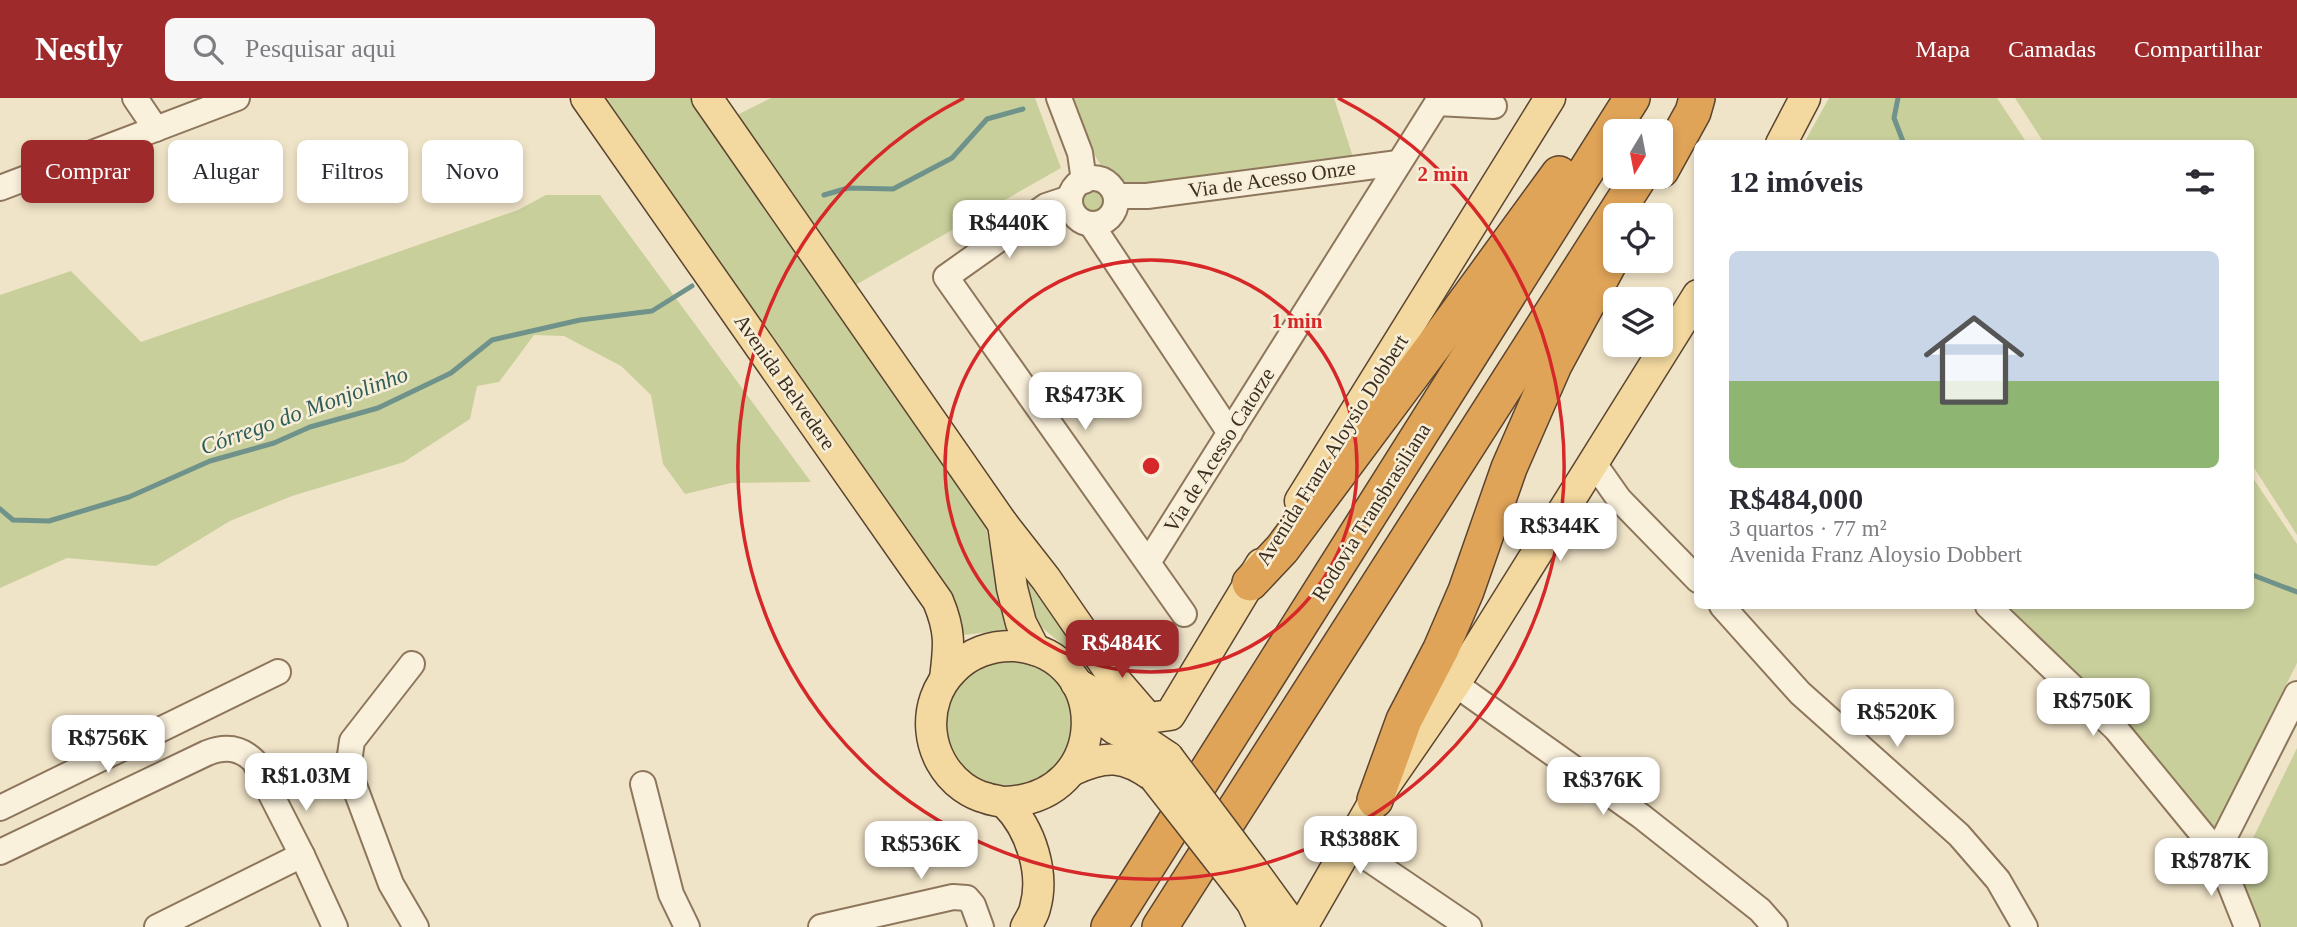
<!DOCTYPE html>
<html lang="pt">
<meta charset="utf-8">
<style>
body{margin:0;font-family:Georgia,serif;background:#f7f7f7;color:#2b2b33;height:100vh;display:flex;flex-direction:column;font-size:26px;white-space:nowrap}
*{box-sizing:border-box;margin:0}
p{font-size:23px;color:#7c7c81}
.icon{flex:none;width:38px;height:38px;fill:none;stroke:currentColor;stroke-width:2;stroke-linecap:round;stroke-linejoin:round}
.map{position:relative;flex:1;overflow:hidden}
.panel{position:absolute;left:1694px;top:42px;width:560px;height:469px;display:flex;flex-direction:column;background:#fff;border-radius:10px;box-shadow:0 4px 10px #0003}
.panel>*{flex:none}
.banner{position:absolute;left:21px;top:42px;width:665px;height:63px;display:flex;gap:14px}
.needle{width:46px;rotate:190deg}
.buttons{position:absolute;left:1603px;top:21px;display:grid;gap:14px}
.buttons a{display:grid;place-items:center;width:70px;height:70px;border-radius:10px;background:#fff;box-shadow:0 4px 10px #0003;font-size:35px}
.price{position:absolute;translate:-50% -60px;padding:0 16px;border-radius:14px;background:#fff;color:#222;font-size:23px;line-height:46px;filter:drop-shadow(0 2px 4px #0008)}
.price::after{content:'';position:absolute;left:50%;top:42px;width:21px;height:16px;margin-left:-10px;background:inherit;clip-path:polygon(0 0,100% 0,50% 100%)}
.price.active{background:#9e2a2b;color:#fff}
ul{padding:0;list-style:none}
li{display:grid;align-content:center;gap:14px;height:371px;padding:0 35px}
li+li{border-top:2px solid #e1e1e2}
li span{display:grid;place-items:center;height:217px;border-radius:10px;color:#555}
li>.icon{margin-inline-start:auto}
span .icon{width:126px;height:126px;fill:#fffc;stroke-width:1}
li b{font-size:30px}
h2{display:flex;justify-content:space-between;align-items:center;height:84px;padding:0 35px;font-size:30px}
.pill{padding:0 24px;border-radius:10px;background:#fff;box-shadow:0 4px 10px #0003;font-size:24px;line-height:63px}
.pill.active{background:#9e2a2b;color:#fff}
header{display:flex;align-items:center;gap:42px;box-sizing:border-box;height:98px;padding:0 35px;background:#9e2a2b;color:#fff}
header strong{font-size:33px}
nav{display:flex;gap:38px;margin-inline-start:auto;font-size:24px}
.search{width:490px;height:63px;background:#f7f7f7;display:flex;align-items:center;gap:18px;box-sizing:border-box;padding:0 24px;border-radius:10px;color:#7c7c81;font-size:26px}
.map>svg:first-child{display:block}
.green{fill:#c9cf9b}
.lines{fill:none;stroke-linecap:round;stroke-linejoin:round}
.stream{stroke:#6f938a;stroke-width:5}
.minor-casing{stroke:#8d765c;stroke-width:28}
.major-casing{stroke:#5b4430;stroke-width:33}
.highway-casing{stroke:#5b4430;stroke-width:38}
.minor{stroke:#faf1dc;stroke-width:24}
.major{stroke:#f3d9a0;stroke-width:30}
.highway{stroke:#e0a458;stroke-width:35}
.major-bridge-casing{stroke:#5b4430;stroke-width:33;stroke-linecap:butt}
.major-bridge{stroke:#f3d9a0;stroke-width:30}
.ring{fill:none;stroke:#d62828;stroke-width:3.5}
.labels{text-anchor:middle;stroke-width:5;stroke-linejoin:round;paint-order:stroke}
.street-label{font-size:21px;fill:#3d2e20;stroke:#f7eed8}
.water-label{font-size:23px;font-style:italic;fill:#2f5d5a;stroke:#f7eed8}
.centre{fill:#d62828;stroke:#f7eed8;stroke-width:3.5}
.ring-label{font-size:21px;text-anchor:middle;font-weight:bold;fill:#d62828;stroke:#f7eed8;stroke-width:5;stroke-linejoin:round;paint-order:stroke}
</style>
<header>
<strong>Nestly</strong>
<div class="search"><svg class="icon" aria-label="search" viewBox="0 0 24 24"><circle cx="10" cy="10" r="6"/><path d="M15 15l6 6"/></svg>Pesquisar aqui</div>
<nav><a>Mapa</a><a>Camadas</a><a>Compartilhar</a></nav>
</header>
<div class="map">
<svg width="2297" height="829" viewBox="0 0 2297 829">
<rect width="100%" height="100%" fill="#f0e4c8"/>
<!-- green -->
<g class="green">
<polygon points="604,0 692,0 822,186 985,426 1007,532 964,537 945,484"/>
<polygon points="771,0 1035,0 1061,70 852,189 737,17"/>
<polygon points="1070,0 1334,0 1353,59 1128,91 1103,70 1091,52"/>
<polygon points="1829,0 1997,0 2027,45 1804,45"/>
<polygon points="2015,0 2297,0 2297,437 2251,365 2250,46 2044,45"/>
<circle cx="1093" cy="103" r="16"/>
<polygon points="546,97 600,97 811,384 731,385 685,396 663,366 651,297 621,268 564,238 534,237 499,284 477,288 470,321 404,364 292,398 230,423 156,468 67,460 0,490 0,197 71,173 141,244 518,112"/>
<polygon points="2251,377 2297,446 2297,565 2214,732 1997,508 2250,508"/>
<polygon points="1022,476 1100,585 1069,552 1040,528 1035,518"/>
<circle cx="1009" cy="626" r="65"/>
<polygon points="2297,650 2297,829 2261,829 2238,771"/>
</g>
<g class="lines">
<!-- stream -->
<g class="stream">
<polyline points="1898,0 1894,20 1904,46"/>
<polyline points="824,97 848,90 893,91 952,60 987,21 1023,11"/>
<polyline points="0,411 13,422 49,423 129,399 210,363 274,345 310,329 378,310 451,275 492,242 580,222 652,213 692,188"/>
<polyline points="2250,476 2297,494"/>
</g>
<defs>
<g id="minor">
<polyline points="135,0 156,31"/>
<polyline points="1059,0 1080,55 1084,83"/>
<circle cx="1093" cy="103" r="23"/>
<polyline points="0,90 237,0"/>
<polyline points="1116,98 1147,98 1398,65"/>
<polyline points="1070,100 1046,108 946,179 1184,516"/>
<polyline points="1091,126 1230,335"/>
<polyline points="1593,364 1619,401 1698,482"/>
<polyline points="1149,463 1437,5 1494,8"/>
<polyline points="1722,508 1800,595 1959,737 1998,782 2025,829"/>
<polyline points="1988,508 2116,631 2217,754 2247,829"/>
<polyline points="412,566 352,643 348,671 391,786 416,829"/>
<polyline points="1455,586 1641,718 1760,812 1775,829"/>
<polyline points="643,686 671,796 687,829"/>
<polyline points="0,710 278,574"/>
<polyline points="1348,747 1469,829"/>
<path d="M0 754 207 655C225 648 240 649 254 663L302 757 335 829"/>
<polyline points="2217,754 2297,596"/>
<polyline points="157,829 302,757"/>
<polyline points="821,829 953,799 967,800 973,807 981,829"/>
</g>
<g id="major">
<path d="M586 0 938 503C951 534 949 548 945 581"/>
<polyline points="707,0 1003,426 1046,481 1117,584 1142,613"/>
<polyline points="1781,46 1805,0"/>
<polyline points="1300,403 1550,0"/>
<polyline points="1003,426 1012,490 1021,525 1035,552"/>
<polyline points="1076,585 1109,604 1148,620 1170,617 1261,466"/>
<polyline points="1086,609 1115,631 1150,647 1168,659"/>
<path d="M1073 672C1106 657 1124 657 1154 679"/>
<path d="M1004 704C1112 701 1113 556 1015 548 992 547 969 555 953 572 920 605 925 661 963 689 970 694 978 698 986 700 993 703 1001 702 1006 706 1031 731 1045 776 1035 810 1034 816 1029 823 1026 829"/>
<polyline points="1252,771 1294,829"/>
<polyline points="1237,785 1252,805 1263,829"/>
<polyline points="1302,829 1375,702 1455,586 1698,197"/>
</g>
<g id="highway">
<polyline points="1661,72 1693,14 1697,0"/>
<polyline points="1250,485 1282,451 1435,246 1559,76"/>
<polyline points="1375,702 1404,622 1441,551 1466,493 1509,370 1554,267 1608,167"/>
<polyline points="1109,829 1632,0"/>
<polyline points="1160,829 1639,79"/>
</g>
</defs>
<!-- minor casing -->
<use href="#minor" class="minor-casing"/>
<!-- major casing -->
<use href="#major" class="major-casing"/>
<!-- highway casing -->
<use href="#highway" class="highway-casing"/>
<!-- minor -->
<use href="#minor" class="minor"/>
<!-- major -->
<use href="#major" class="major"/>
<!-- highway -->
<use href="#highway" class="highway"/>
<defs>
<g id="major-bridge">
<polyline points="1168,659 1252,771"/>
<polyline points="1154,679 1237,785"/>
</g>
</defs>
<!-- major-bridge casing -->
<use href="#major-bridge" class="major-bridge-casing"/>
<!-- major-bridge -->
<use href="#major-bridge" class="major-bridge"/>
</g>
<!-- distance rings -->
<g class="ring">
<circle cx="1151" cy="368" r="206"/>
<path d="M1338 0A413 413 0 1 1 964 0"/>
</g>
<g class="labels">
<!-- street labels -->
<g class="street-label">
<text transform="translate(1272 81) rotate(-8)" y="7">Via de Acesso Onze</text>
<text transform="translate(785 284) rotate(55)" y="7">Avenida Belvedere</text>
<text transform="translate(1219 352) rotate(-58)" y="7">Via de Acesso Catorze</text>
<text transform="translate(1332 352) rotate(-58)" y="7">Avenida Franz Aloysio Dobbert</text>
<text transform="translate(1371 414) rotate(-58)" y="7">Rodovia Transbrasiliana</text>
</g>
<!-- water labels -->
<g class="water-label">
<text transform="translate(304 312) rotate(-20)" y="8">Córrego do Monjolinho</text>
</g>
</g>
<circle cx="1151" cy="368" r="10" class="centre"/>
<g class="ring-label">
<text x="1443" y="83">2 min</text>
<text x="1297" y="230">1 min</text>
</g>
</svg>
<div class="buttons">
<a><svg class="needle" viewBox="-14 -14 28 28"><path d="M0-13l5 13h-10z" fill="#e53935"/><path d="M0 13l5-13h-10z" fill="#7c7c81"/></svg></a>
<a><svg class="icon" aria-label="locate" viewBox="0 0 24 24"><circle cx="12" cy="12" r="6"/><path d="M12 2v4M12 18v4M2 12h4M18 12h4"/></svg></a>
<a><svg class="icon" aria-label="layers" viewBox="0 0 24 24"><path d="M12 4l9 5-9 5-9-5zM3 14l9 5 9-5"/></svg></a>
</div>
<b class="price" style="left:1009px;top:162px">R$440K</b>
<b class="price" style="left:1085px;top:334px">R$473K</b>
<b class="price" style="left:1560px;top:465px">R$344K</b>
<b class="price active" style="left:1122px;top:582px">R$484K</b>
<b class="price" style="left:2093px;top:640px">R$750K</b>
<b class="price" style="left:1897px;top:651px">R$520K</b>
<b class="price" style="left:108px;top:677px">R$756K</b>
<b class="price" style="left:306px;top:715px">R$1.03M</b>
<b class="price" style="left:1603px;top:719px">R$376K</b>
<b class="price" style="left:1360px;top:778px">R$388K</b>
<b class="price" style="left:921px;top:783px">R$536K</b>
<b class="price" style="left:2211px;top:800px">R$787K</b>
<div class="banner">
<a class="pill active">Comprar</a>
<a class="pill">Alugar</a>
<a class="pill">Filtros</a>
<a class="pill">Novo</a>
</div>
<section class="panel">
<h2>12 imóveis<svg class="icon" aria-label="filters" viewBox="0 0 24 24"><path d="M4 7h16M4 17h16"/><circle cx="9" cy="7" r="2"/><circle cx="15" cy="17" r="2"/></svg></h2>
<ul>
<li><span style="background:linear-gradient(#c9d6e8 60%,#8fb573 0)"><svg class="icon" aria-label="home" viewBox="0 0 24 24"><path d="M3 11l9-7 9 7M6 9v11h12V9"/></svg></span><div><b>R$484,000</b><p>3 quartos · 77 m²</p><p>Avenida Franz Aloysio Dobbert</p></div></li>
</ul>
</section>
</div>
